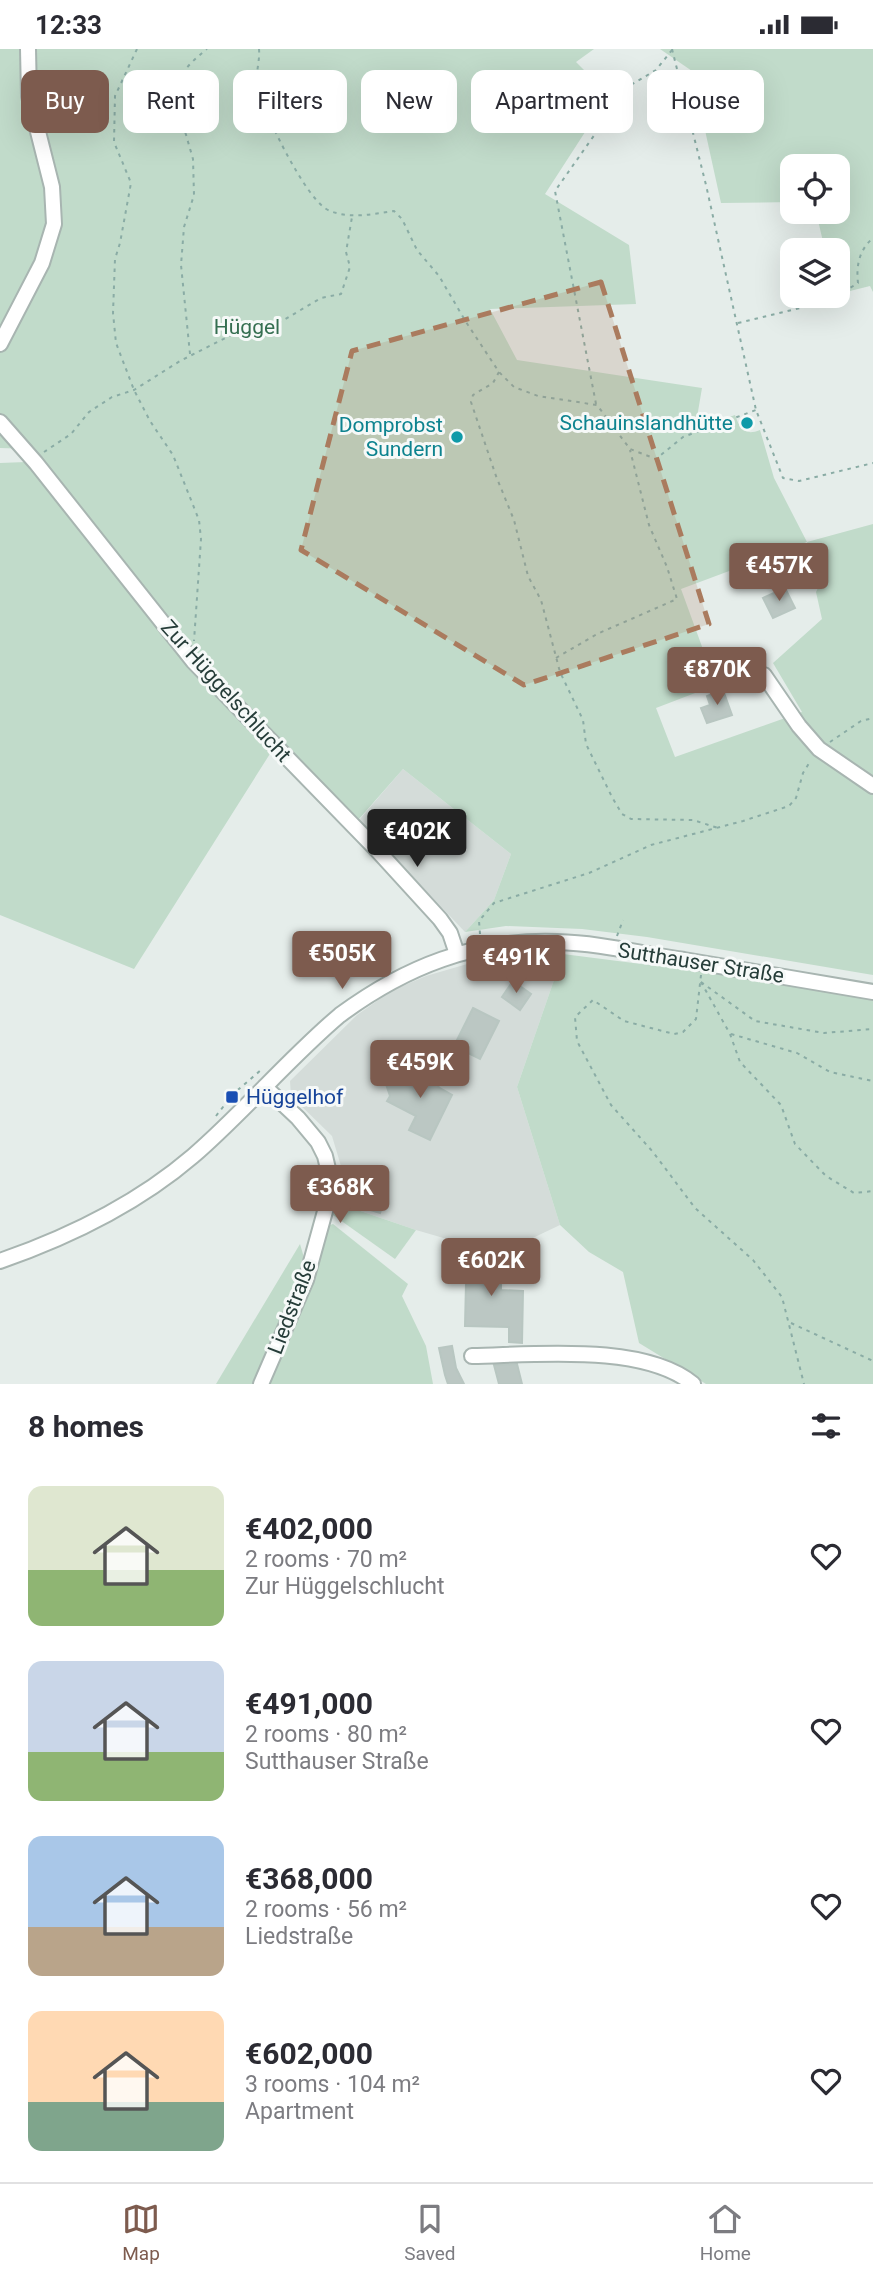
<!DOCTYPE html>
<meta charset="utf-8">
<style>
body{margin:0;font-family:Roboto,sans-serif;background:#f7f7f7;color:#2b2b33;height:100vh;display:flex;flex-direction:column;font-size:26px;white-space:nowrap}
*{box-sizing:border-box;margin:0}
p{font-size:23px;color:#7c7c81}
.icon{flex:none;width:38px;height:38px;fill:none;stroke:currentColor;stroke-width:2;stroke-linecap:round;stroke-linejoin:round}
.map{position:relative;height:1335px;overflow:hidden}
.side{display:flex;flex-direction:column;background:#fff;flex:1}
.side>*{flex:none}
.hud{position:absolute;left:21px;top:21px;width:831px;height:63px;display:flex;gap:14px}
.fabs{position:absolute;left:780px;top:105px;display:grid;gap:14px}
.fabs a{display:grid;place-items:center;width:70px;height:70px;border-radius:14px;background:#fff;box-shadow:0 7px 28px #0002;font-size:35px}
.price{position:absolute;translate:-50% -60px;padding:0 16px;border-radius:7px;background:#7d5b4e;color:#fff;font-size:23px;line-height:46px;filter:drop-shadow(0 2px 4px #0008)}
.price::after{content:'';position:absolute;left:50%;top:42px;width:21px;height:16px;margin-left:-10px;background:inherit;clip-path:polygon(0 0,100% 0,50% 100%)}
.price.on{background:#222;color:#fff}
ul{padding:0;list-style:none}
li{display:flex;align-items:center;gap:21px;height:175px;padding:0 28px}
li span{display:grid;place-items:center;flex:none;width:196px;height:140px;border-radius:14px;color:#555}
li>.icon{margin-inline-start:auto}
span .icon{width:84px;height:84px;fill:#fffc;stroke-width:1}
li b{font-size:30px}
h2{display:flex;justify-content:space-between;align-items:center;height:84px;padding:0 28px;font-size:30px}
.chip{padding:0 24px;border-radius:14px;background:#fff;box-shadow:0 7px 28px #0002;font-size:24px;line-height:63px}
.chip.on{background:#7d5b4e;color:#fff}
.status{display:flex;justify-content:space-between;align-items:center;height:49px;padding:0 35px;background:#fff;direction:ltr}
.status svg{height:19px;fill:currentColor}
.dock{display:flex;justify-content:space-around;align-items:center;height:98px;border-top:2px solid #e1e1e2;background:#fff;font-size:19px;color:#7c7c81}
.dock a{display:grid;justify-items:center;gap:4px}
.dock .on{color:#7d5b4e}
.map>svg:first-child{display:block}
.built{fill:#d4dcd9}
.green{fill:#c1dbca;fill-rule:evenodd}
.building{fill:#bbc7c3;stroke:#b8c6c1;stroke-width:2}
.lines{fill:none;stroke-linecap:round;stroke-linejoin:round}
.minor-casing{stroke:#a8b5b1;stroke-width:18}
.path{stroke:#8aaca5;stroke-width:2;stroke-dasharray:3.5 5;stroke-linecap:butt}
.minor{stroke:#fff;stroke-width:14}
.marked{fill:#aa7b5e;fill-opacity:0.2;stroke:#aa7b5e;stroke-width:5;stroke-dasharray:14 9;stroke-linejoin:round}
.culture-dot{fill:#0f9aa8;stroke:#f6f9f8;stroke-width:2.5}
.transit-dot{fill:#1a4fb4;stroke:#f6f9f8;stroke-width:2.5}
.labels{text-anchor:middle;stroke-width:6;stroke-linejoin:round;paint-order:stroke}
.park-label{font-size:21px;fill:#356f51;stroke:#f6f9f8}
.culture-label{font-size:21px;fill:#0d838f;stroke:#f6f9f8;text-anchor:end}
.street-label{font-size:21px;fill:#263d39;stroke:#f6f9f8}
.transit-label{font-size:21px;fill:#164399;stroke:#f6f9f8;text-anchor:start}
</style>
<div class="status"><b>12:33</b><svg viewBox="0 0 49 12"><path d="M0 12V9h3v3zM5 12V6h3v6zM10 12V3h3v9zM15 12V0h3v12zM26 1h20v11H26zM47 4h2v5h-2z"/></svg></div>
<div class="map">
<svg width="873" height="1335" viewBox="0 0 873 1335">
<rect width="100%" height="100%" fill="#e5edea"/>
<!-- built -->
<g class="built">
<polygon points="403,720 511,805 494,851 465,883 359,771"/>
<polygon points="523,902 563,905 517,1038 560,1176 503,1203 493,1189 464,1195 416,1181 337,1154 343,1143 343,1124 332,1087 291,1047 290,1032 357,966 391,942 426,927 481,911"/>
</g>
<!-- green -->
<g class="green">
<path d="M0 0H594L576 13 609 46 545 145 629 196 636 255 490 260 517 311 702 339 695 380 735 366C740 380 745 387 760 381L774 429 807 493 873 475V926L647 888 582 880 506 877 465 883 494 851 511 805 403 720 359 770 205 615 33 400 0 399ZM807 493 820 535 816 543 822 570 773 614 802 663 675 708 656 659 716 636 681 540Z"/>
<polygon points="660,0 873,0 873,243 870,237 838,245 838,201 825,201 816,163 838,163 838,117 793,117 793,153 721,154 692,22"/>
<polygon points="26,413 183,610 273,700 134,920 0,866 0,414"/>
<polygon points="563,905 743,928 873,950 873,1335 706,1335 639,1294 623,1223 589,1203 560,1176 517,1038"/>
<polygon points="337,1154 416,1181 395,1210 333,1166"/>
<polygon points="333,1175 408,1235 402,1247 426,1297 433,1335 216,1335 300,1195 310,1229 327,1177"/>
</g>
<!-- building -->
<g class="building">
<polygon points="785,539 795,559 773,569 763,549"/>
<polygon points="723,641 732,666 707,674 701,659 710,656 707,647"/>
<polygon points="513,932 531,945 520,961 502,948"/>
<polygon points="473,959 499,972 480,1010 454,997"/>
<polygon points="419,1020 442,1031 438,1038 452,1046 430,1091 409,1081 416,1067 387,1052 390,1047 385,1032 399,1027 401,1022 414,1029"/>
<polygon points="356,1133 387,1144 380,1164 349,1154"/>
<polygon points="460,1209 501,1210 501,1241 523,1242 522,1294 509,1293 509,1278 465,1277 466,1234 459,1234"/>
<polygon points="452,1297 456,1319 464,1335 448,1335 445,1326 439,1299"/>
<polygon points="517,1315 522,1335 499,1335 494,1316"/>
</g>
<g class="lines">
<defs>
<g id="minor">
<polyline points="0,295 42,214 54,175 52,138 29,47 28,0"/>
<polyline points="0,373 36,414 193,612 377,801 440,870 450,884 457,905"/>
<polyline points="764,626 799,677 819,700 873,737"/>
<path d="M0 1212C69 1188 137 1155 193 1107 244 1063 288 1010 340 966 405 918 475 890 557 893 600 894 642 905 684 911 747 922 810 932 873 943"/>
<path d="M472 1307C534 1306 643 1294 693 1335"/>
<polyline points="261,1335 306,1231 332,1137 325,1107 318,1093 298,1069 265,1038"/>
</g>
</defs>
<!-- minor casing -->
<use href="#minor" class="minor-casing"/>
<!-- path -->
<g class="path">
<polyline points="137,0 115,47 114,93 131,134 120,194 115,210 113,264 116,294 134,341 150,372 173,406 199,471 201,490 194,592"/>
<path d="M259 0C260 11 256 23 257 32 260 58 307 154 330 162 351 170 373 165 394 162L402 170 417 201 439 227 466 273 499 323 514 338 538 347 597 356 630 400 656 410 683 388 756 361"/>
<polyline points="672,0 706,136 756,361 783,429 799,432 873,414"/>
<path d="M738 274 829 252 858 234C856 217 859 201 873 189"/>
<path d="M190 305 181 216 184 178 194 146 193 110 182 72 171 52C179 25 186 17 207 0"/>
<polyline points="499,323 493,334 473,346 471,353 496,427 514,471 528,527 541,551 560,623 583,671 586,695 612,748 622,765 631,770 693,771 718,779"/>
<polyline points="596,355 555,142 600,78 624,40 656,21 672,1"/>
<polyline points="44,403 71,385 89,363 112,348 134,341 180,312 245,279 282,272 321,249 341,245 350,218 346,203 352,168"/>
<polyline points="556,609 597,585 677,550 667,518 649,476 630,401"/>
<polyline points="830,693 861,672 873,669"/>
<polyline points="480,885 479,872 494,854 589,824 651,796 743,772 789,757 796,749 803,724 811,711"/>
<polyline points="617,887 623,871"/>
<polyline points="701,926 696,970 683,983 674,985 624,972 593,951 575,968 577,992 611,1056 653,1103 695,1159 753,1211 782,1248 804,1335"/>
<polyline points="701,933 730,985 740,1013 781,1056 795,1095 826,1127 854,1144 873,1142"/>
<polyline points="701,933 755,972 824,984 873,980"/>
<polyline points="731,985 797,1004 830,1023 873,1032"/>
<polyline points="216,1067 233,1045 261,1021"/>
<polyline points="791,1274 873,1312"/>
</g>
<!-- minor -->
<use href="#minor" class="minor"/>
</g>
<!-- marked area -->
<path class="marked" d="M601 233 709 575 524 636 301 501 352 302Z"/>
<!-- markers -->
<g class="culture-dot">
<circle cx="747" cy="374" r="7"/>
<circle cx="457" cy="388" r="7"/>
</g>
<rect class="transit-dot" x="225" y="1041" width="14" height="14" rx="3.5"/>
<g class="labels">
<!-- park labels -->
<g class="park-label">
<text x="247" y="285">Hüggel</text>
</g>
<!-- culture labels -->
<g class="culture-label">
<text x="733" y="381">Schauinslandhütte</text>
<text x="443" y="383">Domprobst<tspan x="443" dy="24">Sundern</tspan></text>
</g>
<!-- street labels -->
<g class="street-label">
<text transform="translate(226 642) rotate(48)" y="7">Zur Hüggelschlucht</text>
<text transform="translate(701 914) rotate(9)" y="7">Sutthauser Straße</text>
<text transform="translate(292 1258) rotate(-69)" y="7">Liedstraße</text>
</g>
<!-- transit labels -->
<g class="transit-label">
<text x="246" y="1055">Hüggelhof</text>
</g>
</g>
</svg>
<div class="fabs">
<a><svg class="icon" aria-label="locate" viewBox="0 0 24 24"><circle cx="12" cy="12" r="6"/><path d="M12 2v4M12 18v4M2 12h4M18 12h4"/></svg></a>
<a><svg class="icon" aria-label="layers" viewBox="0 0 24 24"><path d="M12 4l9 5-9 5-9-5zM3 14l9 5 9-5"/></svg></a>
</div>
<b class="price" style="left:779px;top:554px">€457K</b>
<b class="price" style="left:717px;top:658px">€870K</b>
<b class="price on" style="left:417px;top:820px">€402K</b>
<b class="price" style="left:342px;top:942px">€505K</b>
<b class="price" style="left:516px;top:946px">€491K</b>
<b class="price" style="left:420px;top:1051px">€459K</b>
<b class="price" style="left:340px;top:1176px">€368K</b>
<b class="price" style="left:491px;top:1249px">€602K</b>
<div class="hud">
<a class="chip on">Buy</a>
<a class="chip">Rent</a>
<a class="chip">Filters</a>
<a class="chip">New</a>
<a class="chip">Apartment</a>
<a class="chip">House</a>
</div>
</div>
<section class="side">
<h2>8 homes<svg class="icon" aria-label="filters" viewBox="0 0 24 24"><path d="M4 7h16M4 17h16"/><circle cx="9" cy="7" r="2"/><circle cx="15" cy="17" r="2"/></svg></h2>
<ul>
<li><span style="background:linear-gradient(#dfe7d0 60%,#8fb573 0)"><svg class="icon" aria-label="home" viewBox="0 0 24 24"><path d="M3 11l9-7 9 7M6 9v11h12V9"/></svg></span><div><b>€402,000</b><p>2 rooms · 70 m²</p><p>Zur Hüggelschlucht</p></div><svg class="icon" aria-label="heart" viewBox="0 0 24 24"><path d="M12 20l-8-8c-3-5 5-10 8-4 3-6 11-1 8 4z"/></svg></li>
<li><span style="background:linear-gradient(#c9d6e8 65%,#8fb573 0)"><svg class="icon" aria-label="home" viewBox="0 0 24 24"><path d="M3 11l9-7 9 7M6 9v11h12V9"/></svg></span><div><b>€491,000</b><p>2 rooms · 80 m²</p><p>Sutthauser Straße</p></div><svg class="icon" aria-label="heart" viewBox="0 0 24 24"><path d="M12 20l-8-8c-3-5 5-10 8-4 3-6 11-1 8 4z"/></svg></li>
<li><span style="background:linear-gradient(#a9c7e8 65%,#b9a48a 0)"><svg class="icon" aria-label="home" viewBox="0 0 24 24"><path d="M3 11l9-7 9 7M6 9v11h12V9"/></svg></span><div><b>€368,000</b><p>2 rooms · 56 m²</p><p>Liedstraße</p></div><svg class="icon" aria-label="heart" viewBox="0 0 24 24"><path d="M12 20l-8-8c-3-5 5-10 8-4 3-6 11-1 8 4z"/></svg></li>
<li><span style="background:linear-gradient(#ffd9b3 65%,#7fa58c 0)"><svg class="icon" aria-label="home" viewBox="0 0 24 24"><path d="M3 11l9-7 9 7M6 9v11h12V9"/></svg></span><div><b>€602,000</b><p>3 rooms · 104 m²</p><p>Apartment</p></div><svg class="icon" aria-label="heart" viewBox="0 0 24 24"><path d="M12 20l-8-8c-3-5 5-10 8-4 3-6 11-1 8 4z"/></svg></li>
</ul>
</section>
<nav class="dock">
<a class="on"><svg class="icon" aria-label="map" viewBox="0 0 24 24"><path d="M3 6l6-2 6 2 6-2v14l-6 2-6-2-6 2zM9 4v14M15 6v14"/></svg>Map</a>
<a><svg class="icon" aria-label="saved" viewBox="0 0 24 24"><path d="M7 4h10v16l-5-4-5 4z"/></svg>Saved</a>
<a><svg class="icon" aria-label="home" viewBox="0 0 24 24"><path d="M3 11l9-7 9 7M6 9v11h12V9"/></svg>Home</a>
</nav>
